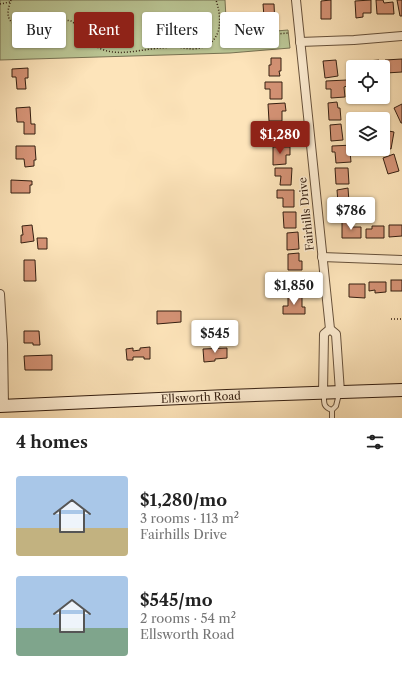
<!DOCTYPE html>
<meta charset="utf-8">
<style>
body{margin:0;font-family:"Libre Caslon Text",serif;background:#f6f6f6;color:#222;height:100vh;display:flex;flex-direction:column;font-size:15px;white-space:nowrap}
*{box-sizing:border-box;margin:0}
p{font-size:13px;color:#767676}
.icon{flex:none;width:22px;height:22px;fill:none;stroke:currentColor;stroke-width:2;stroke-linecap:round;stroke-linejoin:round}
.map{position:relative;height:418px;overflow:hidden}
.sheet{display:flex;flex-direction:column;background:#fff;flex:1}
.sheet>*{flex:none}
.banner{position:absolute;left:12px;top:12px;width:378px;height:36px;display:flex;gap:8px}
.controls{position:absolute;left:346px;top:60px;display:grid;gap:8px}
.controls a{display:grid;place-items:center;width:44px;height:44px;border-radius:4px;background:#fff;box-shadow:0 1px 3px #0004;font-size:20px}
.price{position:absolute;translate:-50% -34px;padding:0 9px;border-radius:4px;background:#fff;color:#222;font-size:13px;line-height:26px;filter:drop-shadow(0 1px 2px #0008)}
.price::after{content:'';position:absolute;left:50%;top:24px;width:12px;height:9px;margin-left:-6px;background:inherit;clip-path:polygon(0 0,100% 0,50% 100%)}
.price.selected{background:#8f2418;color:#fff}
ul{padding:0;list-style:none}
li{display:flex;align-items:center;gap:12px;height:100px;padding:0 16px}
li span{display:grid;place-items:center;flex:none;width:112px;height:80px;border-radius:4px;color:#555}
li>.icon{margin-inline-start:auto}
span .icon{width:48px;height:48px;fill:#fffc;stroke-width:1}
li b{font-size:17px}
h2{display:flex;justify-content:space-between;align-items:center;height:48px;padding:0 16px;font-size:17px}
.pill{padding:0 14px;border-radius:4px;background:#fff;box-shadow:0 1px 3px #0004;font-size:14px;line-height:36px}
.pill.selected{background:#8f2418;color:#fff}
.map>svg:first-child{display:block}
.green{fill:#bac594;stroke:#777252}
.building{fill:#d49275;stroke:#341e10}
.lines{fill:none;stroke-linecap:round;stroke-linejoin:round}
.service-casing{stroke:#66503a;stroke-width:6}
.minor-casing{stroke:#66503a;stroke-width:10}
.secondary-casing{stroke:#341e10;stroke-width:14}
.path{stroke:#341e10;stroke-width:1.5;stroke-dasharray:1 2;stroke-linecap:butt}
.service{stroke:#feedd2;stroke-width:4}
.minor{stroke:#feedd2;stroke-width:8}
.secondary{stroke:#feedd2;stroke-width:12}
.labels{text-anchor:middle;stroke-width:3;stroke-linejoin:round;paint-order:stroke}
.street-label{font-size:11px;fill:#341e10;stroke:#feedd2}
</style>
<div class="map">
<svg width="402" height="418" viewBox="0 0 402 418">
<rect width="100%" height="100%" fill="#fde4ba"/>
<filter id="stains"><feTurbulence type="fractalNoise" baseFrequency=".005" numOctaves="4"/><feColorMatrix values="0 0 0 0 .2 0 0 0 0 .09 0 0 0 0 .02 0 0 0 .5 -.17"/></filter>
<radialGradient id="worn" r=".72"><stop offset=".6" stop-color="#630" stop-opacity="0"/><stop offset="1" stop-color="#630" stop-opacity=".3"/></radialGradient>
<!-- green -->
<polygon class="green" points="0,0 225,0 226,18 240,34 288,30 290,48 230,53 0,60"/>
<!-- building -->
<g class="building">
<polygon points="331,0 331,19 321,19 321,1"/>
<polygon points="371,0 371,13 363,13 363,17 356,18 355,1"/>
<polygon points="376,0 383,0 384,3 393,2 394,14 377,14"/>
<polygon points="397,0 402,0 402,16 400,16"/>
<polygon points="263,4 274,4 275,26 266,27 265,16 264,17"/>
<polygon points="271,58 281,58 281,71 279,71 280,76 269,76 269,65 271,65"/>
<polygon points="402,59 402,72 386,73 385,60"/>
<polygon points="336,60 338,76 325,78 323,61"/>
<polygon points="379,60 379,67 361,67 361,62 367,62 367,61"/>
<polygon points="28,68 28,78 25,78 26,89 17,89 16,77 12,77 12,69"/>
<polygon points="347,80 347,86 344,87 345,97 331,98 331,89 326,89 326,81"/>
<polygon points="265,82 282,82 282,99 270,99 270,89 265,89"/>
<polygon points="337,102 338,108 340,108 341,120 329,120 328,103"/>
<polygon points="285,103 286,111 282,111 282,121 269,121 268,104"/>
<polygon points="402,104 402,123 401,123 394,108"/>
<polygon points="30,107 31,124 35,124 35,134 24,134 24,122 17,122 16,108"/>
<polygon points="278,124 286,124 287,142 276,142 276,131 278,131"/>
<polygon points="341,124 343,140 331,141 330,125"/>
<polygon points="383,130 394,132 391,149 383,147"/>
<polygon points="353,145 353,149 355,149 355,151 350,151 351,162 336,163 335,152 332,152 332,146"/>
<polygon points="16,146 35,146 36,160 34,160 34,166 25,167 24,159 16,159"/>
<polygon points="273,147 290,147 290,155 286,155 286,164 273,165"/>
<polygon points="394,154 399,171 388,174 383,158"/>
<polygon points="275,168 292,168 291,185 280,185 281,176 275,176"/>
<polygon points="335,168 348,168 349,184 336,184"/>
<polygon points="11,180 32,181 32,185 30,185 30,193 11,193"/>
<polygon points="348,188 349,202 338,203 337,190"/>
<polygon points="277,190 294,190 294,207 283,207 283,198 277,198"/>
<polygon points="283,212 296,212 296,228 284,228"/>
<polygon points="342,222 349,222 349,227 361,227 361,238 342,238"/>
<polygon points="32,225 34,241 21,243 21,235 23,235 22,226"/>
<polygon points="389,225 402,225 402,236 389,237"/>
<polygon points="372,226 384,226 384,238 366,238 366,229 372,229"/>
<polygon points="298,232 299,249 287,250 287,233"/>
<polygon points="37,238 47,238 47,249 38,249"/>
<polygon points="299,253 299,261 302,261 302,270 288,270 288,254"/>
<polygon points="24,260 35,260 36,281 24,281"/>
<rect x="291" y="275" width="11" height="18"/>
<rect x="391" y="280" width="11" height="11"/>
<polygon points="369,282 386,282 386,292 375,293 375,290 369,291"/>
<polygon points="349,284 365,284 365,298 349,297"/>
<polygon points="288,297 302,297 302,307 305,307 305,314 283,314 283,306 288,306"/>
<polygon points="157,311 181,311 181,322 157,324"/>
<polygon points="24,331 39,331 40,345 33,345 33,343 24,343"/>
<polygon points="150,347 150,359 144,359 144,357 133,357 133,360 127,360 126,349 133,348 133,351 140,350 140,348"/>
<polygon points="227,348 227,358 215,359 215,361 204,362 203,349"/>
<polygon points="52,355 52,370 25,370 24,356"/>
</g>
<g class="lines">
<defs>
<g id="service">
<path d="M324 394C324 403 323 407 332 410"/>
<polyline points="332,418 332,410 336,406 339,394"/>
</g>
<g id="minor">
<polyline points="296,0 330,329 336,334 340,392"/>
<polyline points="300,42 354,40 402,36"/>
<polyline points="322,257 402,260"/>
<polyline points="0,294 3,344 4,406"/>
<polyline points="323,393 324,334 330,329"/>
</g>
<g id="secondary">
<path id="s1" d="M0 406 227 396 402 390"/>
</g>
</defs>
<!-- service casing -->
<use href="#service" class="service-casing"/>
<!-- minor casing -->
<use href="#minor" class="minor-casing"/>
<!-- secondary casing -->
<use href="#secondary" class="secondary-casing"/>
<!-- path -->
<g class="path">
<path d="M11 0C8 9 5 18 14 24 26 31 46 22 59 21 62 20 67 20 71 21 77 24 79 33 83 38 89 44 96 47 104 50 121 56 143 49 161 48 165 48 169 47 173 47 180 47 187 49 194 49 222 46 223 21 216 0"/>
<polyline points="0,4 10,2"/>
<path d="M220 27C227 32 234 36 243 37L288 33"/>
<polyline points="391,319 402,319"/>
</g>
<!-- service -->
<use href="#service" class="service"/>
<!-- minor -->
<use href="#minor" class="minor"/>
<!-- secondary -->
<use href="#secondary" class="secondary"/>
</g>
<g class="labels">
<!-- street labels -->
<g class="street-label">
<text transform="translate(306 214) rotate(-96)" y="4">Fairhills Drive</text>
<text dy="4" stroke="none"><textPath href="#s1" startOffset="201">Ellsworth Road</textPath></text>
</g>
</g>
<rect width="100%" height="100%" filter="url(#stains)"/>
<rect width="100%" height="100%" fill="url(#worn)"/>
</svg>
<div class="controls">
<a><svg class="icon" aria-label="locate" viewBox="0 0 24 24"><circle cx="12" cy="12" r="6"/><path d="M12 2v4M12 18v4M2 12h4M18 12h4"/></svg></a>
<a><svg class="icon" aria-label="layers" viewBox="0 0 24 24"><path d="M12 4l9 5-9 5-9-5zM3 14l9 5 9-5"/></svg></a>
</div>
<b class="price selected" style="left:280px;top:155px">$1,280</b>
<b class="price" style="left:351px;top:231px">$786</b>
<b class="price" style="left:294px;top:306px">$1,850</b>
<b class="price" style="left:215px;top:354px">$545</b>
<div class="banner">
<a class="pill">Buy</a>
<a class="pill selected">Rent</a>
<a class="pill">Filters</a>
<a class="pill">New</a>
</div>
</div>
<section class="sheet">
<h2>4 homes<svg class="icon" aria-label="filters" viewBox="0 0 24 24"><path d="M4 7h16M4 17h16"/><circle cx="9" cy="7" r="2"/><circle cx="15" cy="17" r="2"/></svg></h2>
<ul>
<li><span style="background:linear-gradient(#a9c7e8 65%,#c2b280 0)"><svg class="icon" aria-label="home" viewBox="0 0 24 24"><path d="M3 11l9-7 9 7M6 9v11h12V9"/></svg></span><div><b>$1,280/mo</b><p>3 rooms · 113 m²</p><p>Fairhills Drive</p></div></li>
<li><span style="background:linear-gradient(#a9c7e8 65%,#7fa58c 0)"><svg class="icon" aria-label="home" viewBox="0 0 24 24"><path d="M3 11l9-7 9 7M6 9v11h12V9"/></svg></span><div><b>$545/mo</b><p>2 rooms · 54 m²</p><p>Ellsworth Road</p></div></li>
</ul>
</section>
